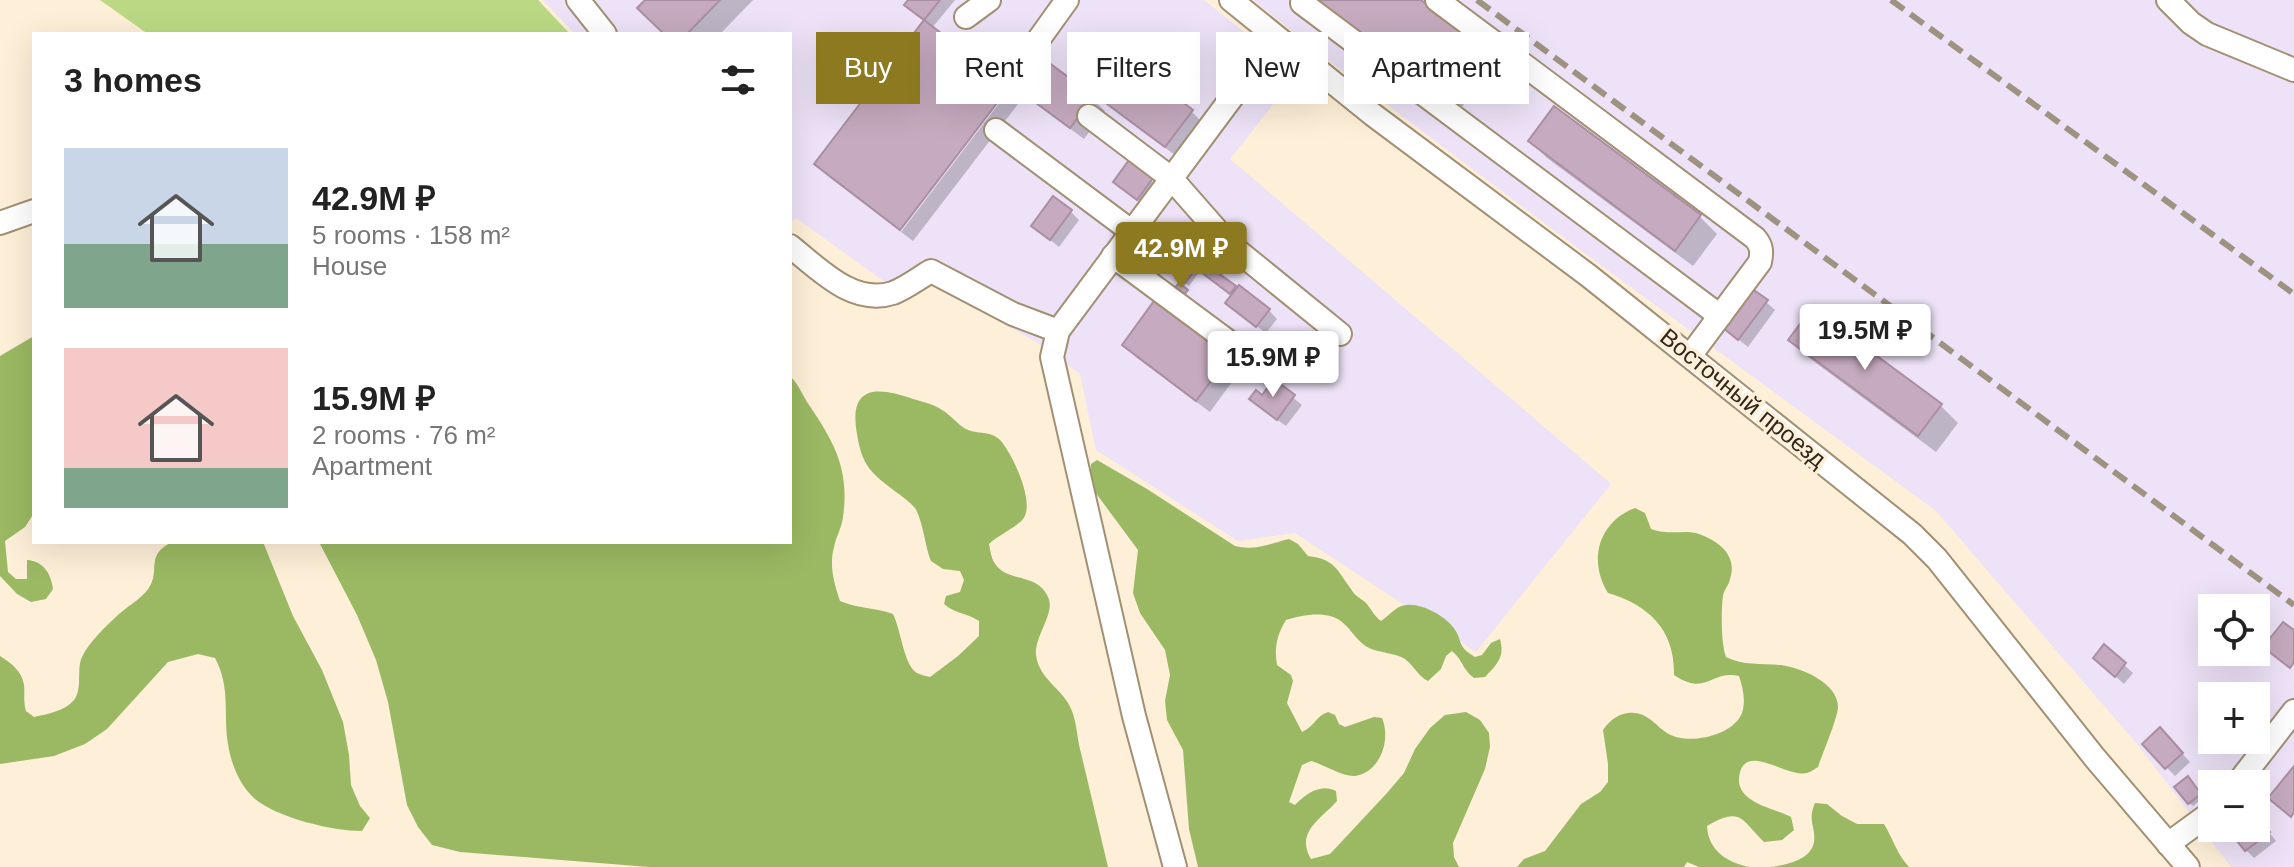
<!DOCTYPE html>
<meta charset="utf-8">
<style>
body{margin:0;font-family:Helvetica,sans-serif;background:#f6f6f6;color:#222;height:100vh;display:flex;flex-direction:column;font-size:30px;white-space:nowrap}
*{box-sizing:border-box;margin:0}
p{font-size:26px;color:#767676}
.icon{flex:none;width:44px;height:44px;fill:none;stroke:currentColor;stroke-width:2;stroke-linecap:round;stroke-linejoin:round}
.map{position:relative;flex:1;overflow:hidden}
.panel{position:absolute;left:32px;top:32px;width:760px;height:512px;display:flex;flex-direction:column;background:#fff;border-radius:0px;box-shadow:0 8px 32px #0002}
.panel>*{flex:none}
.top-card{position:absolute;left:816px;top:32px;width:760px;height:72px;display:flex;gap:16px}
.tools{position:absolute;left:2198px;top:594px;display:grid;gap:16px}
.tools a{display:grid;place-items:center;width:72px;height:72px;border-radius:0px;background:#fff;box-shadow:0 8px 32px #0002;font-size:40px}
.price{position:absolute;translate:-50% -68px;padding:0 18px;border-radius:8px;background:#fff;color:#222;font-size:26px;line-height:52px;filter:drop-shadow(0 2px 4px #0008)}
.price::after{content:'';position:absolute;left:50%;top:48px;width:24px;height:18px;margin-left:-12px;background:inherit;clip-path:polygon(0 0,100% 0,50% 100%)}
.price.current{background:#8d7a20;color:#fff}
ul{padding:0;list-style:none}
li{display:flex;align-items:center;gap:24px;height:200px;padding:0 32px}
li span{display:grid;place-items:center;flex:none;width:224px;height:160px;border-radius:0px;color:#555}
li>.icon{margin-inline-start:auto}
span .icon{width:96px;height:96px;fill:#fffc;stroke-width:1}
li b{font-size:34px}
h2{display:flex;justify-content:space-between;align-items:center;height:96px;padding:0 32px;font-size:34px}
.chip{padding:0 28px;border-radius:0px;background:#fff;box-shadow:0 8px 32px #0002;font-size:28px;line-height:72px}
.chip.current{background:#8d7a20;color:#fff}
.map>svg:first-child{display:block}
.industrial{fill:#ede2f7;fill-rule:evenodd}
.green{fill:#bbd984}
.forest{fill:#9bb963}
.shadow{fill:#0003}
.building{fill:#c6aabf;stroke:#aa8fa3;stroke-width:2}
.lines{fill:none;stroke-linecap:round;stroke-linejoin:round}
.minor-casing{stroke:#a19074;stroke-width:26}
.minor{stroke:#fff;stroke-width:22}
.rail{stroke:#9e9281;stroke-width:6;stroke-dasharray:16 8;stroke-linecap:butt}
.labels{text-anchor:middle;stroke-width:7;stroke-linejoin:round;paint-order:stroke}
.street-label{font-size:24px;fill:#2f281d;stroke:#feefd8}
</style>
<div class="map">
<svg width="2294" height="867" viewBox="0 0 2294 867">
<rect width="100%" height="100%" fill="#feefd8"/>
<!-- industrial -->
<g class="industrial">
<polygon points="543,0 1204,0 1297,74 1230,159 1611,484 1476,652 1295,533 1238,541 1096,450 1080,374 1038,343 916,274 885,282 796,218 790,223 790,34 575,34"/>
<path d="M1253 0H2294V867H2231L2137 744 1936 511 1583 252 1337 67ZM2212 608H2256V652H2212ZM2212 696H2256V740H2212ZM2212 784H2256V828H2212Z"/>
</g>
<!-- green -->
<polygon class="green" points="100,0 538,0 570,34 148,34"/>
<!-- forest -->
<g class="forest">
<path d="M34 336V513L25 527 5 541 8 572 16 579H27V560C43 561 51 573 53 589L46 599 31 602 17 594 0 576V356Z"/>
<path d="M790 376C798 384 801 392 807 402 833 440 850 468 843 517 842 527 836 537 834 547 829 566 834 583 840 601 859 609 874 607 893 614 901 630 904 666 917 673 921 675 926 676 930 677L958 656 979 636V621C968 613 955 614 944 604L946 596 960 592 964 580 960 571 943 569 931 561C925 546 923 521 915 508 910 502 903 497 896 492 871 473 862 466 857 434 848 384 878 387 913 399 923 402 934 404 942 410 951 415 957 424 966 429 978 435 990 430 1000 440 1012 453 1036 503 1023 519 1018 526 997 536 989 544 990 549 991 557 994 562 1005 583 1037 572 1048 597 1056 613 1034 636 1036 655 1039 680 1064 689 1072 711 1077 724 1077 739 1081 753 1090 791 1099 829 1108 867H649L460 852 432 845 418 827 407 805 388 702 376 660 357 615 319 542H790Z"/>
<path d="M1097 460 1147 489 1235 546C1255 551 1269 544 1289 539L1298 544 1308 556C1335 559 1337 570 1351 589 1354 595 1360 598 1365 602 1371 608 1373 615 1381 621 1387 617 1390 613 1396 609 1411 597 1442 613 1453 627 1464 641 1455 645 1475 657L1482 655 1491 643 1500 639C1505 658 1497 664 1485 677L1474 678C1462 669 1463 660 1452 651L1446 656 1441 669 1428 681C1418 676 1414 666 1405 659 1396 653 1380 653 1369 648 1357 642 1352 630 1342 622 1328 610 1302 615 1286 620 1277 634 1274 648 1277 665L1291 675 1293 681 1287 703 1302 732C1314 727 1316 716 1328 712L1335 715 1339 724 1345 727 1374 717 1382 718C1391 739 1381 772 1355 776 1343 777 1323 764 1311 761L1302 765 1289 802 1295 805C1306 794 1320 783 1336 791L1337 801C1321 819 1295 832 1311 859L1330 854 1387 793 1404 773 1415 749 1430 728 1445 715 1466 712 1480 720 1489 733 1490 747 1485 769 1453 843 1454 857 1459 867H1198L1189 829 1183 750 1167 720 1165 701 1170 675 1165 650 1140 613 1133 593 1138 550 1095 492 1090 480 1091 464Z"/>
<path d="M1635 508 1645 513 1651 529C1670 536 1685 529 1699 534 1719 541 1738 556 1730 579 1729 585 1724 589 1723 596 1721 610 1721 644 1726 657 1744 666 1761 663 1781 665 1802 668 1838 683 1838 707 1838 717 1822 755 1818 767 1814 769 1811 772 1807 773 1786 778 1742 739 1739 779 1738 803 1774 808 1791 817L1794 830 1782 840 1764 842C1741 820 1742 806 1707 826 1708 850 1727 863 1750 867H1699L1687 862 1684 867H1517L1524 859 1545 851 1581 804 1600 792 1608 782V764L1603 730C1609 721 1618 714 1628 713 1652 711 1657 732 1676 737 1696 743 1734 734 1742 713 1746 701 1743 688 1739 676 1710 670 1707 697 1674 675 1675 630 1649 605 1608 593 1588 561 1598 522 1635 508Z"/>
<path d="M172 542H263L293 616 322 670 343 722 349 755 351 785 360 806 370 818 362 831C333 831 278 818 255 799 240 786 231 764 228 744 223 713 231 688 215 658L198 654 168 662 107 729 85 744 54 756 0 764V656C11 663 22 671 24 685 25 695 23 701 26 711L34 717C47 714 65 711 74 700 83 688 76 670 82 657 89 642 107 625 119 614 129 605 145 597 151 584 159 568 146 555 172 542Z"/>
<path d="M1815 803 1827 804 1842 816 1857 824H1884C1893 839 1897 854 1909 867H1770C1786 865 1811 860 1814 842 1816 826 1807 821 1815 803Z"/>
</g>
<!-- shadow -->
<g class="shadow">
<polygon points="648,0 753,0 720,34 666,34"/>
<polygon points="911,0 955,0 932,28 1000,81 1002,79 989,65 1092,98 1105,111 1084,139 1008,83 898,229 829,177 816,164 926,21 915,13"/>
<polygon points="1319,0 1418,0 1497,60 1462,107"/>
<polygon points="1010,89 1021,100 913,241 901,232"/>
<polygon points="1097,94 1191,111 1204,124 1179,158 1110,107"/>
<polygon points="1554,108 1700,217 1717,234 1693,266 1547,158 1530,141"/>
<polygon points="1129,163 1160,188 1146,207 1124,190"/>
<polygon points="1070,211 1079,220 1059,247 1033,226"/>
<polygon points="1203,265 1237,291 1269,310 1277,319 1266,333 1236,311 1234,295 1203,273"/>
<polygon points="1191,267 1198,274 1189,286 1181,280"/>
<polygon points="1766,302 1775,310 1748,347 1733,335"/>
<polygon points="1307,338 1317,347 1296,374 1286,365"/>
<polygon points="1791,340 1941,406 1958,423 1936,452 1808,357"/>
<polygon points="1124,345 1227,358 1240,371 1210,412 1137,358"/>
<polygon points="1274,382 1302,405 1286,426 1260,407 1263,398"/>
<polygon points="2104,647 2133,673 2124,684 2104,666"/>
<polygon points="2168,738 2190,762 2175,776 2144,744"/>
<polygon points="2191,782 2203,798 2193,806 2189,803"/>
<polygon points="2256,816 2276,841 2254,858 2246,850 2233,828 2256,828"/>
</g>
<!-- building -->
<g class="building">
<polygon points="645,0 720,0 687,34 664,34 637,8"/>
<polygon points="908,0 940,0 924,20 904,5"/>
<polygon points="1317,0 1421,0 1495,55 1458,105"/>
<polygon points="924,20 1010,86 900,230 814,164"/>
<polygon points="1010,34 1094,96 1070,128 986,66"/>
<polygon points="1122,57 1193,110 1165,147 1095,95"/>
<polygon points="1554,106 1701,215 1675,251 1528,141"/>
<polygon points="1129,160 1153,178 1137,200 1113,182"/>
<polygon points="1053,196 1072,210 1050,240 1031,226"/>
<polygon points="1203,262 1236,286 1230,294 1197,269"/>
<polygon points="1190,264 1196,269 1184,284 1179,280"/>
<polygon points="1179,283 1188,290 1183,296 1174,289"/>
<polygon points="1239,285 1270,309 1256,327 1225,303"/>
<polygon points="1751,288 1768,300 1738,340 1722,327"/>
<polygon points="1154,301 1229,357 1196,401 1122,345"/>
<polygon points="1812,308 1942,404 1918,436 1788,340"/>
<polygon points="1307,335 1315,342 1291,371 1283,365"/>
<polygon points="1274,379 1295,395 1277,420 1249,399 1256,390 1262,395"/>
<polygon points="2283,622 2294,630 2294,662 2290,668 2263,647"/>
<polygon points="2104,644 2126,663 2115,677 2093,658"/>
<polygon points="2160,727 2183,753 2165,769 2142,744"/>
<polygon points="2294,766 2294,812 2291,817 2268,798"/>
<polygon points="2188,776 2201,794 2188,804 2174,787"/>
<polygon points="2256,814 2270,832 2245,851 2228,830 2230,828 2256,828"/>
</g>
<g class="lines">
<defs>
<g id="minor">
<polyline points="578,0 605,34"/>
<polyline points="1231,0 1372,114 1589,276 1912,534 1937,559 2095,758 2188,867"/>
<path d="M1437 0 1755 238C1762 246 1762 252 1760 262L1690 356"/>
<polyline points="2168,0 2191,23 2207,34 2294,70"/>
<polyline points="1302,3 1720,316"/>
<polyline points="966,17 989,0"/>
<polyline points="1039,39 1067,0"/>
<polyline points="1089,116 1171,178 1228,243 1340,334"/>
<polyline points="996,130 1131,231"/>
<polyline points="0,223 34,211"/>
<path d="M790 246C819 269 853 306 893 293 906 288 919 278 931 271L1013 314 1058 331"/>
<polyline points="1113,256 1260,365"/>
<polyline points="2237,784 2294,711"/>
<polyline points="2168,844 2212,812"/>
<polyline points="1175,867 1134,716 1052,357 1058,331 1276,38"/>
</g>
</defs>
<!-- minor casing -->
<use href="#minor" class="minor-casing"/>
<!-- minor -->
<use href="#minor" class="minor"/>
<!-- rail -->
<g class="rail">
<polyline points="1477,0 2294,605"/>
<polyline points="1891,0 2294,294"/>
</g>
</g>
<g class="labels">
<!-- street labels -->
<g class="street-label">
<text transform="translate(1743 398) rotate(39)" y="8">Восточный проезд</text>
</g>
</g>
</svg>
<div class="tools">
<a><svg class="icon" aria-label="locate" viewBox="0 0 24 24"><circle cx="12" cy="12" r="6"/><path d="M12 2v4M12 18v4M2 12h4M18 12h4"/></svg></a>
<a>+</a>
<a>−</a>
</div>
<b class="price current" style="left:1181px;top:290px">42.9M ₽</b>
<b class="price" style="left:1865px;top:372px">19.5M ₽</b>
<b class="price" style="left:1273px;top:399px">15.9M ₽</b>
<div class="top-card">
<a class="chip current">Buy</a>
<a class="chip">Rent</a>
<a class="chip">Filters</a>
<a class="chip">New</a>
<a class="chip">Apartment</a>
</div>
<section class="panel">
<h2>3 homes<svg class="icon" aria-label="filters" viewBox="0 0 24 24"><path d="M4 7h16M4 17h16"/><circle cx="9" cy="7" r="2"/><circle cx="15" cy="17" r="2"/></svg></h2>
<ul>
<li><span style="background:linear-gradient(#c9d6e8 60%,#7fa58c 0)"><svg class="icon" aria-label="home" viewBox="0 0 24 24"><path d="M3 11l9-7 9 7M6 9v11h12V9"/></svg></span><div><b>42.9M ₽</b><p>5 rooms · 158 m²</p><p>House</p></div></li>
<li><span style="background:linear-gradient(#f6c9c9 75%,#7fa58c 0)"><svg class="icon" aria-label="home" viewBox="0 0 24 24"><path d="M3 11l9-7 9 7M6 9v11h12V9"/></svg></span><div><b>15.9M ₽</b><p>2 rooms · 76 m²</p><p>Apartment</p></div></li>
</ul>
</section>
</div>
